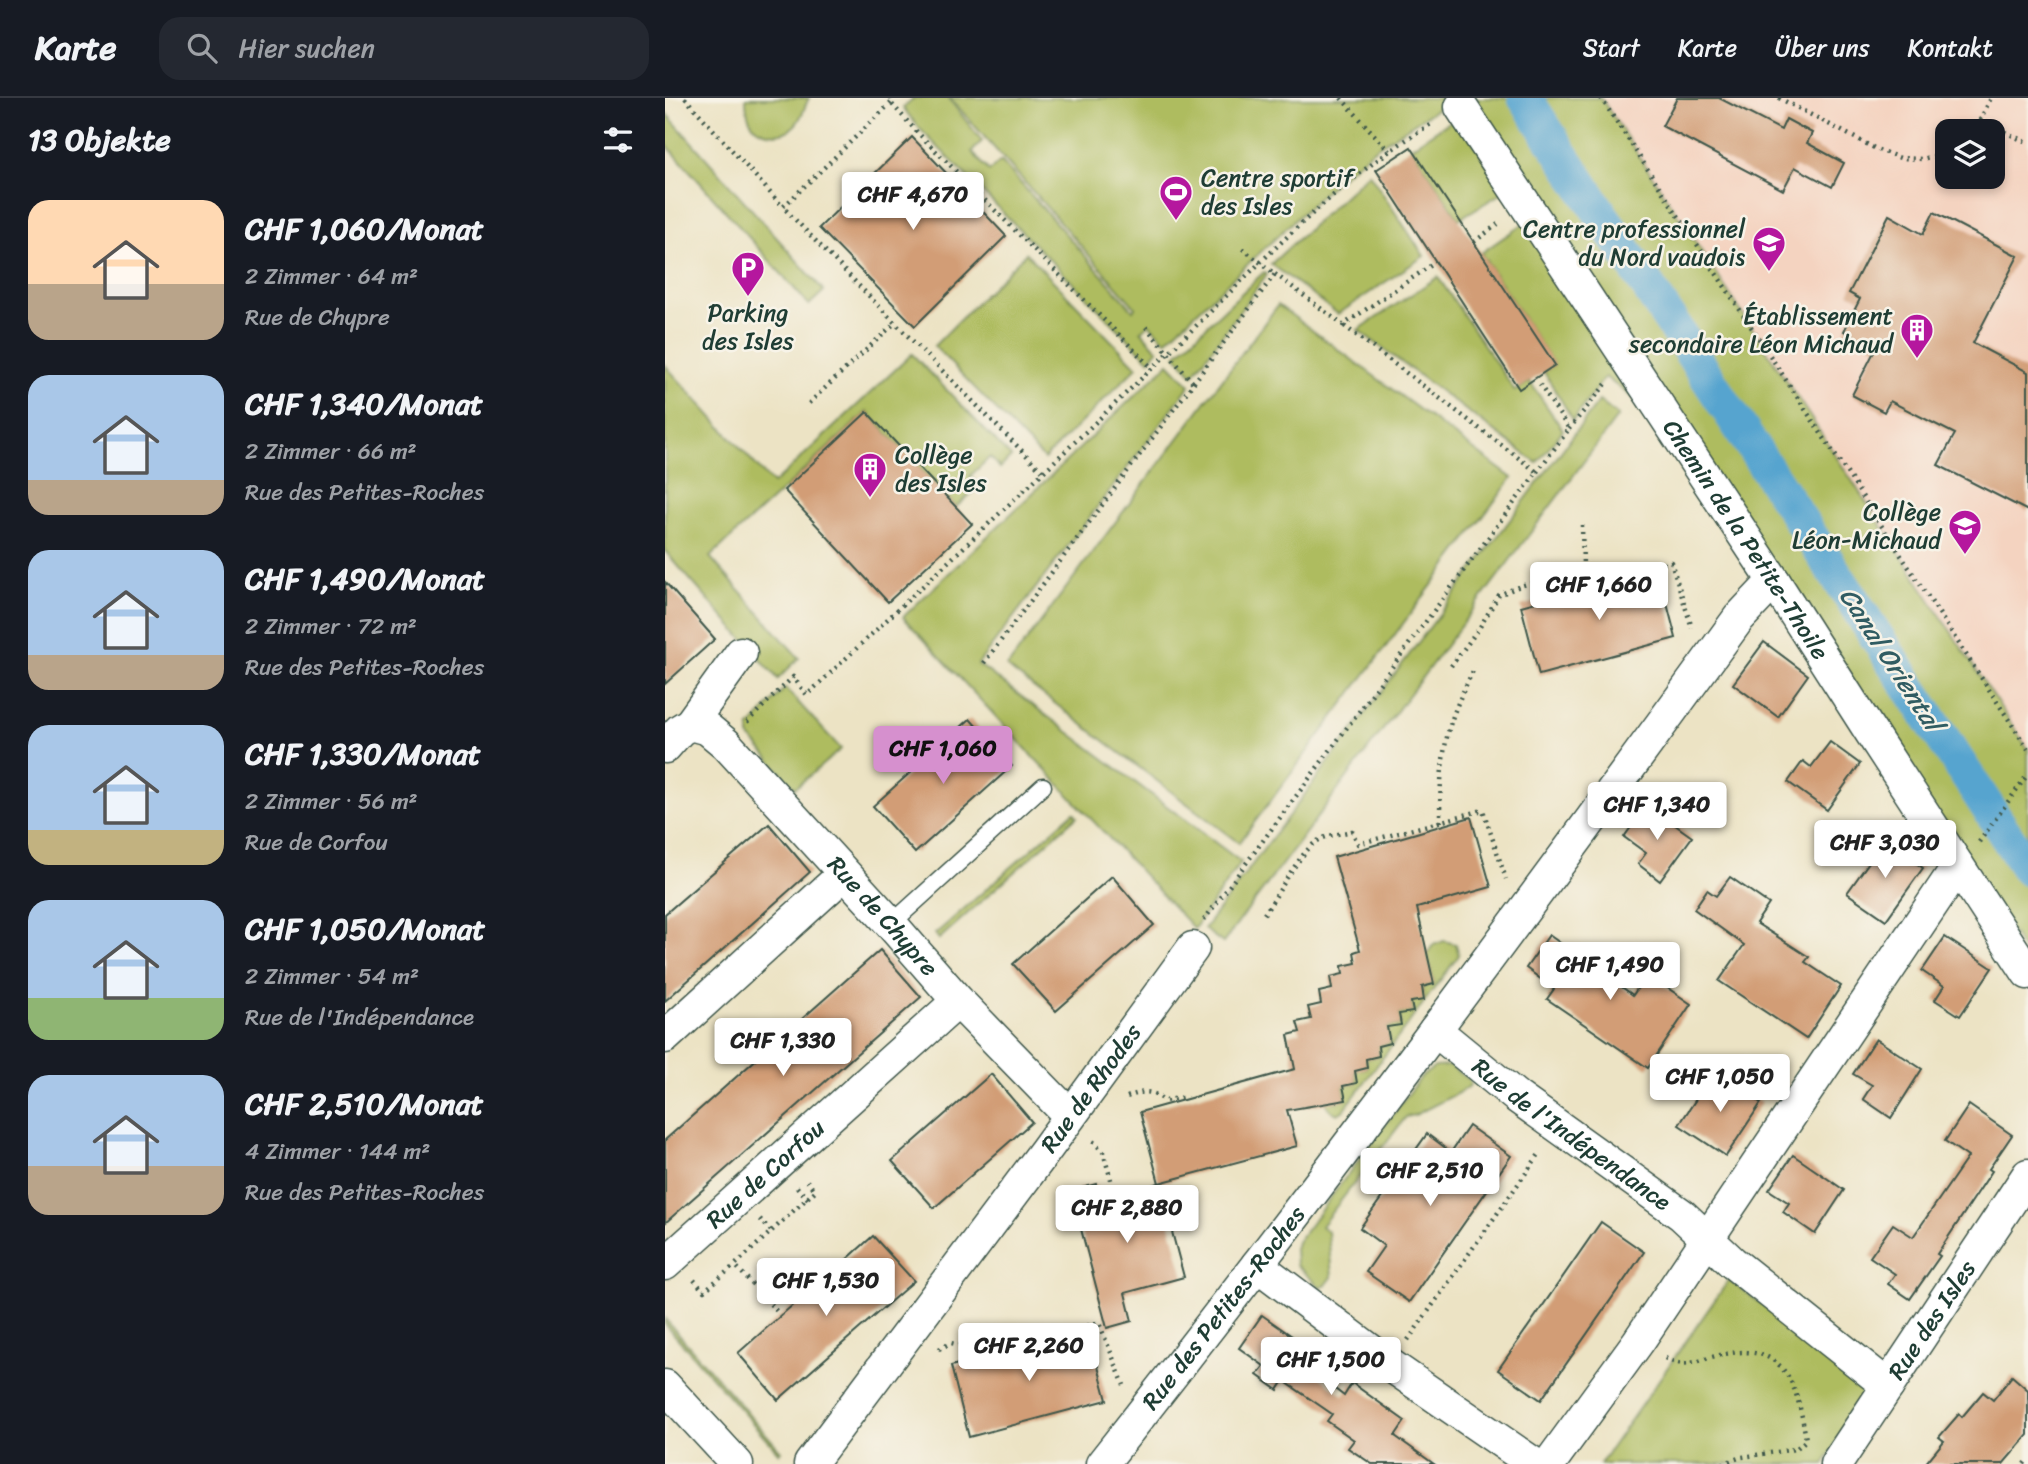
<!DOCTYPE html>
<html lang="de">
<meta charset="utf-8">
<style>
body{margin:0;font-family:Sriracha,sans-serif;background:#242831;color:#f1f3f6;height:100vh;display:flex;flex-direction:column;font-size:26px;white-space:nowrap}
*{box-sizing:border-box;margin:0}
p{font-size:23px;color:#9ea1a6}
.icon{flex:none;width:38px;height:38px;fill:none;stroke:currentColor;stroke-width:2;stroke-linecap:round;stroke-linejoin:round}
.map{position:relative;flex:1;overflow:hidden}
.sheet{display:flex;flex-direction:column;background:#171b24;width:665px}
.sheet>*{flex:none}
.tools{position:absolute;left:1270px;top:21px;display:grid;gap:14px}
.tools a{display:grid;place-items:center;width:70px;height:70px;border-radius:14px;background:#171b24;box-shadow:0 4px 10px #0003;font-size:35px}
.price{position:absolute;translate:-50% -60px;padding:0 16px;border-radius:7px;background:#fff;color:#222;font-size:23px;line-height:46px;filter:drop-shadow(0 2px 4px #0008)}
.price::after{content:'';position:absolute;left:50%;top:42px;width:21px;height:16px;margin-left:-10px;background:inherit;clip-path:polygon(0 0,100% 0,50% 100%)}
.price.active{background:#d690ce;color:#111}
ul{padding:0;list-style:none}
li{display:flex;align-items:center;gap:21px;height:175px;padding:0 28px}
li span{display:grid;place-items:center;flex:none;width:196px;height:140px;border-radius:21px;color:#555}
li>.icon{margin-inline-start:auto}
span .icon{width:84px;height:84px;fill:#fffc;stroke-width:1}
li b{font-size:30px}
h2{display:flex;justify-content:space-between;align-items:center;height:84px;padding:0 28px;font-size:30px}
header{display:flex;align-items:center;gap:42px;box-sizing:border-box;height:98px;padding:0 35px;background:#171b24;border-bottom:2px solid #363941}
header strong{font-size:33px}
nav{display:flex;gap:38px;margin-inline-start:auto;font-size:24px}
.search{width:490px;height:63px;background:#242831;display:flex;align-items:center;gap:18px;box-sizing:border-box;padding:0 24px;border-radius:21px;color:#9ea1a6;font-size:26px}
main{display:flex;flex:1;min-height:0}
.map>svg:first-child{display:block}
.built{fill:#f4d3c0;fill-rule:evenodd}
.green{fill:#aebc5f;stroke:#667c4a;stroke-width:2}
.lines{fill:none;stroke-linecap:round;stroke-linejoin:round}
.canal{stroke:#56a4cf;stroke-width:35}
.building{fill:#d29d76}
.lane-casing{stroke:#3e564a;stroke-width:19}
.street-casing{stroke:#3e564a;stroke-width:35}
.path{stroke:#3e564a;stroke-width:4.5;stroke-dasharray:2 5;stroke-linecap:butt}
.lane{stroke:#fff;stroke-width:16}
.street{stroke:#fff;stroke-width:32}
.labels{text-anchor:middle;stroke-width:5;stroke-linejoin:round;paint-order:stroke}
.poi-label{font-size:24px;fill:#1f3d34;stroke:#f7f3e8;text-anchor:end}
.street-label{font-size:24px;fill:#1f3d34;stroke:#f7f3e8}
.water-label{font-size:26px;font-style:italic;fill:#305c62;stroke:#f7f3e8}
</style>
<header>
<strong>Karte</strong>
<div class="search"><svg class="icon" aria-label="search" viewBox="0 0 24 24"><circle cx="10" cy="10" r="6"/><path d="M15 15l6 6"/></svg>Hier suchen</div>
<nav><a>Start</a><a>Karte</a><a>Über uns</a><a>Kontakt</a></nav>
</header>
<main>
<section class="sheet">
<h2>13 Objekte<svg class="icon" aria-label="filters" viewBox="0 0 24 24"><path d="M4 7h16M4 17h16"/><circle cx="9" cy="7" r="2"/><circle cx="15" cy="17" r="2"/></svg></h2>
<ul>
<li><span style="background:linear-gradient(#ffd9b3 60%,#b9a48a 0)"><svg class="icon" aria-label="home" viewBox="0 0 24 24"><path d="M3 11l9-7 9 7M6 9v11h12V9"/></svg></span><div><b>CHF 1,060/Monat</b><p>2 Zimmer · 64 m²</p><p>Rue de Chypre</p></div></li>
<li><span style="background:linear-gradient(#a9c7e8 75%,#b9a48a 0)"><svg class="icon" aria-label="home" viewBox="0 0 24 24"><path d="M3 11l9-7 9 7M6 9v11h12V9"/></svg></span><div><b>CHF 1,340/Monat</b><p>2 Zimmer · 66 m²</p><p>Rue des Petites-Roches</p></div></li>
<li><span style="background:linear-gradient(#a9c7e8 75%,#b9a48a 0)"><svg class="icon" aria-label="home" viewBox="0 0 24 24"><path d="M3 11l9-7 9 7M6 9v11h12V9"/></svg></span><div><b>CHF 1,490/Monat</b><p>2 Zimmer · 72 m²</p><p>Rue des Petites-Roches</p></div></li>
<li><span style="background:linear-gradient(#a9c7e8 75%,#c2b280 0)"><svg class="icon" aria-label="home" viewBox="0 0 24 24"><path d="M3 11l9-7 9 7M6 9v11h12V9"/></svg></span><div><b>CHF 1,330/Monat</b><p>2 Zimmer · 56 m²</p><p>Rue de Corfou</p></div></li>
<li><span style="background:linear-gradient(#a9c7e8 70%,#8fb573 0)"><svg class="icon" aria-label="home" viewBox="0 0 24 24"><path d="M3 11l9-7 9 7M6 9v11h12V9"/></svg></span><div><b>CHF 1,050/Monat</b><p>2 Zimmer · 54 m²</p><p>Rue de l'Indépendance</p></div></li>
<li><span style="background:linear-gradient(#a9c7e8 65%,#b9a48a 0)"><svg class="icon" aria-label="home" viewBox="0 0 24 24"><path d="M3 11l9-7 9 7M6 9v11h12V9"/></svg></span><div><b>CHF 2,510/Monat</b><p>4 Zimmer · 144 m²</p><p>Rue des Petites-Roches</p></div></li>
</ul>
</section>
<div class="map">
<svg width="1363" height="1366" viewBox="0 0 1363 1366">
<rect width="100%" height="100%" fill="#f7f3e8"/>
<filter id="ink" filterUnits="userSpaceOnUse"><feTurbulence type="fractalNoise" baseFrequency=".0143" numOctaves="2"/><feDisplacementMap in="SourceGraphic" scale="14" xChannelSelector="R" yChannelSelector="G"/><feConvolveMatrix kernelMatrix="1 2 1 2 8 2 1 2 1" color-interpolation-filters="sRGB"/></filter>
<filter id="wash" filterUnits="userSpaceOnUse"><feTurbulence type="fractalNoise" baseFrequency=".00686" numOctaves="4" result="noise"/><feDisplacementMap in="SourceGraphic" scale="28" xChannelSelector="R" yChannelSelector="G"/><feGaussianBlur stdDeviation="1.57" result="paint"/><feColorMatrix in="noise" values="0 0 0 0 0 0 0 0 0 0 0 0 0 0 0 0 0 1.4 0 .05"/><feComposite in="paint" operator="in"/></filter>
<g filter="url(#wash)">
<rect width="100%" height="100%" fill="#ece3c4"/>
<!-- built -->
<path class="built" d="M936 0H1363V651L1110 264ZM1283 33H1328V79H1283Z"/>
<!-- green -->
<g class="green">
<path d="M81 0H144C139 9 137 22 128 29 116 40 92 37 85 22 82 16 81 6 81 0Z"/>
<polygon points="249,0 283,0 317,43 307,54 324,73 336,63 468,212 470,209 285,0 778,0 781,5 709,51 670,84 501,243 484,226 476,233 493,252 484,262 255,31 238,10"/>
<polygon points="807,0 936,0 1363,651 1363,860"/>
<polygon points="0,14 159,193 144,207 0,45"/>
<polygon points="792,19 840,93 794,121 746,49"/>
<polygon points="704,75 759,158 673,216 606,166"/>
<polygon points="861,124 974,294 968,300 940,279 908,322 879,274 889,267 816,155"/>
<polygon points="361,155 472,269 379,361 269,248"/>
<polygon points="599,174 602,176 528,277 511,257"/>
<polygon points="773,179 850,293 865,284 898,332 872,365 693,232"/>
<polygon points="613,207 847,380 574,745 342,569"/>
<polygon points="247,256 346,359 335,370 325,359 305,378 315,388 291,409 202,314 45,459 134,560 113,581 0,453 0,267 108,386"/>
<polygon points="504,265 525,287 313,566 576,764 529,831 238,519"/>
<polygon points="934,303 953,318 558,845 539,831"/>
<polygon points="120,590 176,651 130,690 84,638 84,630"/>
<polygon points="409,714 412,718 274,841 270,836 276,831"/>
<path d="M779 843 791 846 794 857 679 1012 673 1016C660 1012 660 1001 656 989L664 988 668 1004 681 1002 678 988 692 985 690 973 702 970 701 961 714 958 713 948 725 945 722 929 736 927 734 916 748 914 746 904 759 901 757 889 769 886 762 856 768 847Z"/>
<polygon points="785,968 805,983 805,987 801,991 750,1017 741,1019 656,1128 663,1134 667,1179 661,1187 655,1189 631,1167 630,1151 632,1144 757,978 770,969"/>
<path d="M1064 1182 1190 1275C1199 1284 1201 1291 1199 1304L1159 1366H935Z"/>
<polygon points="0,1221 116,1353 114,1355 0,1226"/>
</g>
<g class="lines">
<!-- canal -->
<polyline class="canal" points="860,0 1363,771"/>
</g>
<g id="blocks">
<!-- building -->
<g class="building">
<polygon points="1012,0 1054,0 1116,32 1121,21 1147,35 1142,45 1179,65 1167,89 1130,69 1118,92 997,28"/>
<polygon points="247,39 341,138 250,228 154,130"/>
<polygon points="746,49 890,267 854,291 711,72"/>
<polygon points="1269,114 1353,158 1308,245 1363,274 1363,413 1273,367 1290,336 1225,303 1219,314 1187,297 1211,250 1179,233 1195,201 1184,195 1224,117 1258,136"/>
<polygon points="202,314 307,426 223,504 119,392"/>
<polygon points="993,471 1011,540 874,577 856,508"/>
<polygon points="0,484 50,541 0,586"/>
<polygon points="1099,544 1143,577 1113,619 1068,586"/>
<polygon points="305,621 347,668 250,755 208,708"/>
<polygon points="1165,644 1195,666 1162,712 1123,684 1138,663 1146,669"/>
<polygon points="982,707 1027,739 995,783 973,766 981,755 959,739"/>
<polygon points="806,719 826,789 752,810 769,886 757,889 759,902 746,904 748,914 734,916 736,927 722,929 725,945 713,948 714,958 701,961 702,970 690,973 692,985 678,988 681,1002 622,1012 632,1048 494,1085 475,1014 630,971 623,937 635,934 632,924 646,921 643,909 656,906 654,894 667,891 665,879 678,876 677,868 691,865 689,854 695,852 669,759"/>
<polygon points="104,726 145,774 0,903 0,816"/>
<polygon points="1219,743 1258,770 1221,822 1182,795"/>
<polygon points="447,778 489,827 391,913 348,866"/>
<polygon points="1065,779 1104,806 1091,825 1144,859 1140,864 1176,888 1141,941 1054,883 1079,847 1029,811 1042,792 1051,798"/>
<polygon points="884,837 968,897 982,876 1026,906 983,970 882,901 889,891 861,870"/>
<polygon points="1280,839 1327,870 1295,918 1270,902 1279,888 1257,873"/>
<polygon points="215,852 256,899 0,1125 0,1042"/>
<polygon points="1211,941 1257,971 1226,1020 1198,1001 1207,987 1188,976"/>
<polygon points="1049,974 1096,1005 1061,1058 1014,1027"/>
<polygon points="326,976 367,1024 269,1110 227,1063"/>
<polygon points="1304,1007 1347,1037 1324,1071 1327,1073 1272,1156 1275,1158 1245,1201 1223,1186 1230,1176 1205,1159 1228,1126 1248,1139 1303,1059 1280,1043"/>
<polygon points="804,1028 846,1058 744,1204 701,1174 719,1148 695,1130 762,1036 786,1054"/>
<polygon points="1128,1057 1179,1092 1150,1136 1118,1114 1124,1105 1104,1092"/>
<polygon points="494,1085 519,1179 460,1195 467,1223 442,1230 406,1093 431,1086 435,1101"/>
<polygon points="936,1124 979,1154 876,1302 833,1272"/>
<polygon points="208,1138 249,1183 113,1302 73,1255 170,1170 171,1171"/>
<polygon points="597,1217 644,1250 634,1263 679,1298 687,1285 740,1323 730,1338 769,1366 707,1366 683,1350 689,1342 662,1323 667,1316 619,1283 613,1292 592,1277 599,1268 574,1250"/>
<polygon points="423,1231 442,1302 304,1339 286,1268"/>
<polygon points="1347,1278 1363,1292 1363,1337 1338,1366 1260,1366 1279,1343 1274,1339 1294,1316 1297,1319 1318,1294 1328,1302"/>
</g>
</g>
</g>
<g filter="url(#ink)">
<use href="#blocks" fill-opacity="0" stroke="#3e564a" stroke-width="2"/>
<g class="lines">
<defs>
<polyline id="lane" points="226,826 378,688"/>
<g id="street">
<path id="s1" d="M796 9 1109 483 1205 633 1363 875"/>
<path id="s2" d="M25 626 43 631 61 646 226 826 293 903 405 1018"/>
<polyline points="0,649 15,632 25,626 76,555"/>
<path id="s3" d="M770 932 852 999 1017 1117 1067 1164 1223 1288"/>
<polyline points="0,939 179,776"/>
<path id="s4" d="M0 1166 293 903"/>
<polyline points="592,1167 725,1267 869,1366"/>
<polyline points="0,1288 72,1366"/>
<path id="s5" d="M145 1366 380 1053 528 850"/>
<path id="s6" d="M437 1366C656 1089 866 805 1074 520L1109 483"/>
<polyline points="884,1366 973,1244 1293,768"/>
<path id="s7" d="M1171 1366 1363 1077"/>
</g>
</defs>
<!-- lane casing -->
<use href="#lane" class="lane-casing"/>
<!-- street casing -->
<use href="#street" class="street-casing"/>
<!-- path -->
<g class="path">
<polyline points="20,0 118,109"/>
<polyline points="225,0 226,5 252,34 487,270"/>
<polyline points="676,0 724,53"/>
<polyline points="936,0 1363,651"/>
<polyline points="1114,0 1211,51 1235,60 1257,61 1278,56 1283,53"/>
<polyline points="226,5 118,109 230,225 378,374"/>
<polyline points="1315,22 1326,0"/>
<polyline points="1305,33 1315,22 1363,45"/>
<polyline points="809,144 833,126"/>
<polyline points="610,176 678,227 771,164"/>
<polyline points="481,229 529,286"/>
<polyline points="144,305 230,225"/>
<polyline points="904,331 941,286"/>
<polyline points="872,374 904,331 875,287"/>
<polyline points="917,427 918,469 922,485"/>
<polyline points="319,565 610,176 574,148"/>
<polyline points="786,568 813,532 834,497 855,488 875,483 879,496 1006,464 1027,530"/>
<path d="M82 624 128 579 142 597C262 484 382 371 501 257 586 176 666 85 768 25"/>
<path d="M775 724C775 691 776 656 786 624 792 605 801 587 810 569"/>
<polyline points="1314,744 1363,676"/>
<path d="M599 816C613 797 633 757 651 744 661 737 675 736 687 733L693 746 818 712 841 781"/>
<polyline points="539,822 872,374 678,227"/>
<path d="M462 999C478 993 486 991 500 1003L517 999"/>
<polyline points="428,1043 438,1054 447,1085"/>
<polyline points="132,1089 143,1101"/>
<polyline points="95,1121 106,1133"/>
<polyline points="29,1182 39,1193 70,1167"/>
<polyline points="116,1218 70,1167 150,1093 142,1083"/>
<polyline points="743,1242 875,1055"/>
<polyline points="274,1251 286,1245 320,1253 434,1225 459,1287"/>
<path d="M1000 1260C1016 1270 1031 1264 1047 1259 1119 1239 1132 1283 1141 1342L1132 1350 1125 1352 1077 1359 1056 1366"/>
<polyline points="1359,1366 1363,1361"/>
</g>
<!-- lane -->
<use href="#lane" class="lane"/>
<!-- street -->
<use href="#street" class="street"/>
</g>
</g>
<!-- icons -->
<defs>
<symbol id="stadium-pin" viewBox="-11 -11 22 30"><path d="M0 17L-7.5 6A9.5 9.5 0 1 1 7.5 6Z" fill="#b5179e" stroke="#f7f3e8"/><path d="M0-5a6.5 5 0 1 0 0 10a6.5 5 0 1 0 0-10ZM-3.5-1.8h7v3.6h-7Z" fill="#fff"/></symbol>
<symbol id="school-pin" viewBox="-11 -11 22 30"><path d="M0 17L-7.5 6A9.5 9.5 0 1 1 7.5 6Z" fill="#b5179e" stroke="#f7f3e8"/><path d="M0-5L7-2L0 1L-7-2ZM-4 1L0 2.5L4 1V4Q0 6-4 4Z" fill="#fff"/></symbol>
<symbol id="parking-pin" viewBox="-11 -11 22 30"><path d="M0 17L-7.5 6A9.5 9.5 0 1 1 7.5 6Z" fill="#b5179e" stroke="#f7f3e8"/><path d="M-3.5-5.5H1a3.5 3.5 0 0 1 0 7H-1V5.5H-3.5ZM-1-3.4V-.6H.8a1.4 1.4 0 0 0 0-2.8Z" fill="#fff"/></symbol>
<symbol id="building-pin" viewBox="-11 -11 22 30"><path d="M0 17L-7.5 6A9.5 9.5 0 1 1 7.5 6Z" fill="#b5179e" stroke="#f7f3e8"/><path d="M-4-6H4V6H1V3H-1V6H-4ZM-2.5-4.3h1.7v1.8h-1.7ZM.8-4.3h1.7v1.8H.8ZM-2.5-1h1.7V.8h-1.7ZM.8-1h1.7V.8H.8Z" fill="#fff"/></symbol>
</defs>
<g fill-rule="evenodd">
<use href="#stadium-pin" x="492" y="75" width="38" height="52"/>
<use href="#school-pin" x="1085" y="126" width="38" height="52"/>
<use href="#parking-pin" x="64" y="151" width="38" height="52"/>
<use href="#building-pin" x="1233" y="213" width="38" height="52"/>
<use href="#building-pin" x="186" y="352" width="38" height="52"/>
<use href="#school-pin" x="1281" y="409" width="38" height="52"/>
</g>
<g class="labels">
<!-- poi labels -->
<g class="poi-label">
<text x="536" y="88" text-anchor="start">Centre sportif<tspan x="536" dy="28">des Isles</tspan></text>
<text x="1080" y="139">Centre professionnel<tspan x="1080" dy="28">du Nord vaudois</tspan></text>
<text x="83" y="223" text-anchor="middle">Parking<tspan x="83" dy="28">des Isles</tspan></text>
<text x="1228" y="226">Établissement<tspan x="1228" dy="28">secondaire Léon Michaud</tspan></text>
<text x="230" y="365" text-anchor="start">Collège<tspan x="230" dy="28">des Isles</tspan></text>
<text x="1276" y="422">Collège<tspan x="1276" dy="28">Léon-Michaud</tspan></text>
</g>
<!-- street labels -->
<g class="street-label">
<text dy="8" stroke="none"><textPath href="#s1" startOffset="518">Chemin de la Petite-Thoile</textPath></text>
<text dy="8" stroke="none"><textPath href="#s2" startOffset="275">Rue de Chypre</textPath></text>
<text dy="8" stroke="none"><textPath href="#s5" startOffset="469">Rue de Rhodes</textPath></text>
<text dy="8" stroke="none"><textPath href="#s3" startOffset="172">Rue de l'Indépendance</textPath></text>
<text dy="8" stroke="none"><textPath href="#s4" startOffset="135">Rue de Corfou</textPath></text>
<text dy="8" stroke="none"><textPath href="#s6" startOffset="198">Rue des Petites-Roches</textPath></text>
<text dy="8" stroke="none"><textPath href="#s7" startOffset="173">Rue des Isles</textPath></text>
</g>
<!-- water labels -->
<g class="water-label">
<text transform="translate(1226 561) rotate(57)" y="9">Canal Oriental</text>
</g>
</g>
</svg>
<div class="tools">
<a><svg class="icon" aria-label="layers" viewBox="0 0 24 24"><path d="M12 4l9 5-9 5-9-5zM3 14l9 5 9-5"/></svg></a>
</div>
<b class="price" style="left:248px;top:134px">CHF 4,670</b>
<b class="price" style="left:934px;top:524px">CHF 1,660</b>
<b class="price active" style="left:278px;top:688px">CHF 1,060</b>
<b class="price" style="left:992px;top:744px">CHF 1,340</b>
<b class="price" style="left:1220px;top:782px">CHF 3,030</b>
<b class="price" style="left:945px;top:904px">CHF 1,490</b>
<b class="price" style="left:118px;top:980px">CHF 1,330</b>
<b class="price" style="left:1055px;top:1016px">CHF 1,050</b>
<b class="price" style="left:765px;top:1110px">CHF 2,510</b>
<b class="price" style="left:462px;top:1147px">CHF 2,880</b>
<b class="price" style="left:161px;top:1220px">CHF 1,530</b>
<b class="price" style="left:364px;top:1285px">CHF 2,260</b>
<b class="price" style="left:666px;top:1299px">CHF 1,500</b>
</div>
</main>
